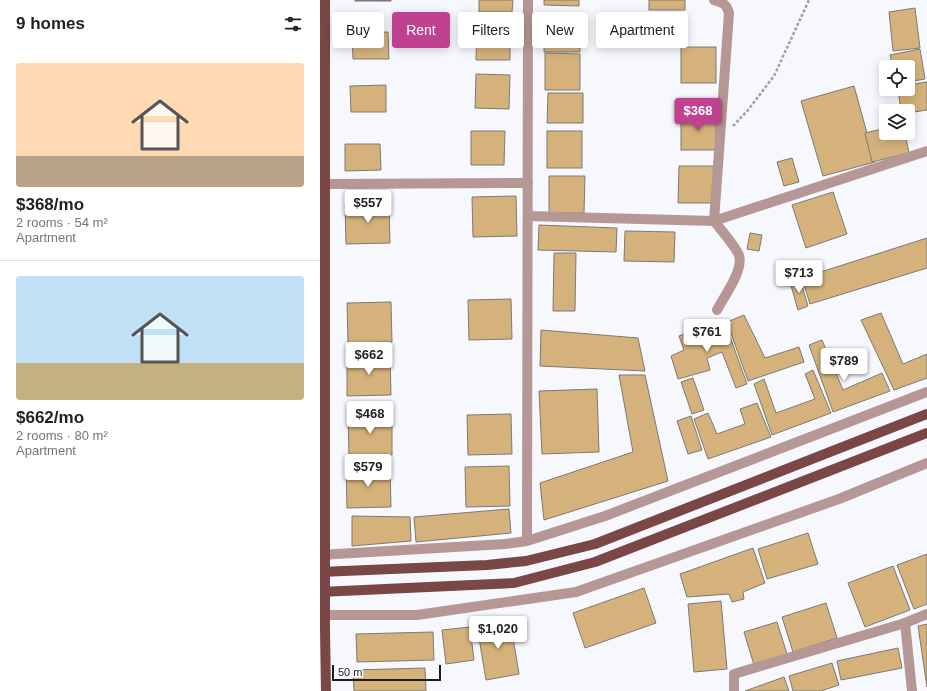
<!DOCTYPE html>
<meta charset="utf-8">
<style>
body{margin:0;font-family:Helvetica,sans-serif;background:#f2f2f2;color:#222;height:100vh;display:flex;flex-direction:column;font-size:15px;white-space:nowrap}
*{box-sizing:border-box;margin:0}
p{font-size:13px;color:#767676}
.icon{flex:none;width:22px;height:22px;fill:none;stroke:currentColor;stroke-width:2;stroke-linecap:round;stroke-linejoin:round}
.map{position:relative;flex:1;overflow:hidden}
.panel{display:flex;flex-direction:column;background:#fff;width:320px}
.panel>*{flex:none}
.top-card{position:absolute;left:12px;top:12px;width:380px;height:36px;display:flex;gap:8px}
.buttons{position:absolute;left:559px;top:60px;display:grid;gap:8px}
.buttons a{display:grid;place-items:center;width:36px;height:36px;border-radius:4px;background:#fff;box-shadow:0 2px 10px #0003;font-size:20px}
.scale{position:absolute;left:12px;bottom:10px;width:109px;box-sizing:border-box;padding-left:4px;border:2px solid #1c1c1e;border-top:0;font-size:11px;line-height:14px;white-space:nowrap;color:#1c1c1e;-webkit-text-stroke:3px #fff;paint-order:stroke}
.price{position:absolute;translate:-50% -34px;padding:0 9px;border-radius:4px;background:#fff;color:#222;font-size:13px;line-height:26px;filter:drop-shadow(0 1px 2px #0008)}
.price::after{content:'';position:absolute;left:50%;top:24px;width:12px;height:9px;margin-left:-6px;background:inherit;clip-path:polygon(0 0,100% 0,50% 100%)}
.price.active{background:#bf418f;color:#fff}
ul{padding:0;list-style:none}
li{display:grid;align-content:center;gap:8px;height:212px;padding:0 16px}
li+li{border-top:1px solid #e0e0e0}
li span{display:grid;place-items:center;height:124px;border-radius:4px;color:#555}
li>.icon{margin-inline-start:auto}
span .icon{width:72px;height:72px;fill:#fffc;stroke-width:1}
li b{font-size:17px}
h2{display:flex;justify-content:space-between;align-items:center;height:48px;padding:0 16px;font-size:17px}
.pill{padding:0 14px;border-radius:4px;background:#fff;box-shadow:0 2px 10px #0003;font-size:14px;line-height:36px}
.pill.active{background:#bf418f;color:#fff}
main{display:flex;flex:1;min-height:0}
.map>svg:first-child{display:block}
.building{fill:#d5b27b;stroke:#7c7975}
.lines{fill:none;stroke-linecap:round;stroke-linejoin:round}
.path{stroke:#9d9ea2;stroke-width:2.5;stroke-dasharray:3 2;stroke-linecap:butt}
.minor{stroke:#b59795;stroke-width:10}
.major{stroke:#7a4746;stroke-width:10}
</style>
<main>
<section class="panel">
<h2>9 homes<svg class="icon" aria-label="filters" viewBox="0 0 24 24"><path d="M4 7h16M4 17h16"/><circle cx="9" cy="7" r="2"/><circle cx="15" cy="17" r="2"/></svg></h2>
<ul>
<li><span style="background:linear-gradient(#ffd9b3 75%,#b9a48a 0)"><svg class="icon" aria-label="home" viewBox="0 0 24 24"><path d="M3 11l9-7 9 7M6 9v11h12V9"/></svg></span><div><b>$368/mo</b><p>2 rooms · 54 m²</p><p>Apartment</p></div></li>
<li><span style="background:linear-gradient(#bfe0f5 70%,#c2b280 0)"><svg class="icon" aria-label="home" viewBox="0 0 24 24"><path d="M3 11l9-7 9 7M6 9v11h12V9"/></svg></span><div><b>$662/mo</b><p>2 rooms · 80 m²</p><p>Apartment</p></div></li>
</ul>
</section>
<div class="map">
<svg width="607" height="691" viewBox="0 0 607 691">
<rect width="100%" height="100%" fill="#f7f8fd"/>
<!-- building -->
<g class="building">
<rect x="35" y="0" width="36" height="1"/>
<polygon points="159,0 193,0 192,12 159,12"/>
<polygon points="224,0 259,0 259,6 224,5"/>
<rect x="329" y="0" width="36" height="10"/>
<polygon points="595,8 600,48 573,51 569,12"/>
<polygon points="225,13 260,13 260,52 224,52"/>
<polygon points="157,26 190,26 190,60 156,60"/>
<polygon points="68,32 69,59 33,59 32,33"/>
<rect x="361" y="47" width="35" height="36"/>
<polygon points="600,49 605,79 588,82 588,67 573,67 570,55"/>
<polygon points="225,53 260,54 260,90 225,90"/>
<polygon points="156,74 190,75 189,109 155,108"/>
<polygon points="607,82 607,110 588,113 588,111 581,111 578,89 588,89 588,85"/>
<polygon points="66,85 66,112 31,112 30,86"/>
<polygon points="534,86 555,162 503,176 481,101"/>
<polygon points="228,93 263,93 263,123 227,123"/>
<rect x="361" y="113" width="35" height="37"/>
<polygon points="566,128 566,133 585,133 589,153 552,162 545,133"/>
<polygon points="151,131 185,131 184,165 151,165"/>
<rect x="227" y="131" width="35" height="37"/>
<polygon points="25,144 60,144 61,170 25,171"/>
<polygon points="472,158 479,182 464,186 457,162"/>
<polygon points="359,166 394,166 394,203 358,203"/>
<polygon points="229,176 265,176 264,213 229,213"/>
<polygon points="513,192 527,234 486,248 472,205"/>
<polygon points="196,196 197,236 153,237 152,197"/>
<polygon points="69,203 70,243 26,244 25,204"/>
<polygon points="219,225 297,228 296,252 218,250"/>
<polygon points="305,231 355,232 354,262 304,261"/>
<polygon points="430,233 442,235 439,251 427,249"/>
<polygon points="607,238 607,268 490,304 482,278"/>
<polygon points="234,253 256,253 255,311 233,311"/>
<polygon points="480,279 488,306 478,310 470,282"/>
<polygon points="191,299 192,339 149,340 148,300"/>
<polygon points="71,302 72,342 28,343 27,303"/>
<polygon points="561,313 583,364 607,354 607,378 574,390 541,320"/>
<polygon points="424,315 445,358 479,347 484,362 428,381 407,322"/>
<polygon points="404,320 427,384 416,388 402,352 387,358 390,370 358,379 351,356 364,350 359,336"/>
<polygon points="221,330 318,338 325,371 220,366"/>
<polygon points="502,340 523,390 562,373 570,391 513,412 489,345"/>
<polygon points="70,355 71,395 27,396 27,356"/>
<polygon points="493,370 511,413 452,435 434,384 444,379 456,413 495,399 485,374"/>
<polygon points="299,375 325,375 348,481 224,520 220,483 313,452"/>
<polygon points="373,378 384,410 372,414 361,382"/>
<polygon points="277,389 279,452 222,454 219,391"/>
<polygon points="437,403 451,437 388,459 374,419 388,413 397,434 425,424 420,409"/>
<polygon points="191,414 192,454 148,455 147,415"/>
<polygon points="72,415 72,455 29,456 28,416"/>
<polygon points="371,416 382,450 368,454 357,421"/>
<polygon points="189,466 190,506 146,507 145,467"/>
<polygon points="70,467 71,507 27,508 26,468"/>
<polygon points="189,509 191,533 96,542 94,517"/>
<polygon points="32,516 90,517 91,541 32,546"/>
<polygon points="488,533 498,564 447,579 438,549"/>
<polygon points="433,548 445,583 423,592 424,599 412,602 409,594 367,597 360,574"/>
<polygon points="607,554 607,604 594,609 577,565"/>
<polygon points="573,566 590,610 545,627 528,583"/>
<polygon points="324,588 336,623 265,648 253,613"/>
<polygon points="401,601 407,669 374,672 368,604"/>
<polygon points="506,603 517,638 473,652 462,617"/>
<polygon points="190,620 199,674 166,680 157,626"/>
<polygon points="457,622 467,654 434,665 424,632"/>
<polygon points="607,624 607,687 598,626"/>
<polygon points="150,627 154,660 126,664 122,630"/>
<polygon points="113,632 114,660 37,662 36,634"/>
<polygon points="578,648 582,668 521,680 517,661"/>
<polygon points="512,663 519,685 501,691 473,691 469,676"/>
<polygon points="105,668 106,691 34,691 33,670"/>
<polygon points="464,677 469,691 425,691"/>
</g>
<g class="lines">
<!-- path -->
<polyline class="path" points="413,126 428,110 454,76 489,0"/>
<!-- minor -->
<g class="minor">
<polyline points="6,184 208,183"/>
<path d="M208 216 394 221 409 13C407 5 403 2 394 0"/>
<path d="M397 310C404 296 426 268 418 253 412 242 402 231 394 221L607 151"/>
<polyline points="207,541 208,0"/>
<polyline points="0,555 185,544 207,541 285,516 607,392"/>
<polyline points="0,615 97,615 256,592 519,499 607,463"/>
<polyline points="585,623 592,691"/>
<polyline points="414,691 414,674 585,623 607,614"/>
</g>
<!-- major -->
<g class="major">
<polyline points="5,0 5,630 6,691"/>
<polyline points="0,572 167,565 206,561 275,544 607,414"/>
<polyline points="0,592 194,583 275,562 607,433"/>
</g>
</g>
</svg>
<div class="buttons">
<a><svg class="icon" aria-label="locate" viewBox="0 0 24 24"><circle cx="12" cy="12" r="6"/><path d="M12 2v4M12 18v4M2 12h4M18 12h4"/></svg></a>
<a><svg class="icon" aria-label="layers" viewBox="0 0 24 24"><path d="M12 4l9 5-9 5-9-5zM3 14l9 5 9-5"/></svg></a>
</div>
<div class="scale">50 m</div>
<b class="price active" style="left:378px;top:132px">$368</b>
<b class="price" style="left:48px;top:224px">$557</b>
<b class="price" style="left:479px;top:294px">$713</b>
<b class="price" style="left:387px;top:353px">$761</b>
<b class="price" style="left:49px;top:376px">$662</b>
<b class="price" style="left:524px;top:382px">$789</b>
<b class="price" style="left:50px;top:435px">$468</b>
<b class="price" style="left:48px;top:488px">$579</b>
<b class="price" style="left:178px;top:650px">$1,020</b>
<div class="top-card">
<a class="pill">Buy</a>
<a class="pill active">Rent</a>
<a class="pill">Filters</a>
<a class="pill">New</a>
<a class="pill">Apartment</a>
</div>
</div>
</main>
